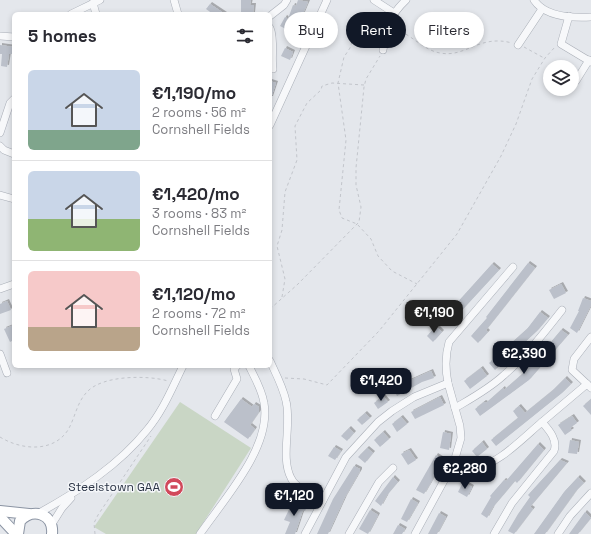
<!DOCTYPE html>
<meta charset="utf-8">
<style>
body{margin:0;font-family:"Space Grotesk",sans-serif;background:#f2f2f3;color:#2b2b33;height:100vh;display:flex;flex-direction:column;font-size:15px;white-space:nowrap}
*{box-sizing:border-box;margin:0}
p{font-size:13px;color:#7c7c81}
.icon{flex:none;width:22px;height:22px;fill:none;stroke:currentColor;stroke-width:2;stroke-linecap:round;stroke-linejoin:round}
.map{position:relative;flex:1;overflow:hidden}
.drawer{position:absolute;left:12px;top:12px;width:260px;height:356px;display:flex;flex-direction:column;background:#fff;border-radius:6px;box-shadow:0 2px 6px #0003}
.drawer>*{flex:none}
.hud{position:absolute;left:284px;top:12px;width:247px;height:36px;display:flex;gap:8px}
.fabs{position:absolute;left:543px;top:60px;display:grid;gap:8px}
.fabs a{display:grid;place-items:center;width:36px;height:36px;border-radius:50%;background:#fff;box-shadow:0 2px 6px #0003;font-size:20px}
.price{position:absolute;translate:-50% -34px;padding:0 9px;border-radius:8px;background:#111827;color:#fff;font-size:13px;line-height:26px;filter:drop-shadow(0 1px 2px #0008)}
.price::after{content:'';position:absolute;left:50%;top:24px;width:12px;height:9px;margin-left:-6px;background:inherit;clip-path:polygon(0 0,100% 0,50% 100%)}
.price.on{background:#222;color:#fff}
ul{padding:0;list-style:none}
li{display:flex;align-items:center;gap:12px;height:100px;padding:0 16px}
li+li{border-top:1px solid #e1e1e2}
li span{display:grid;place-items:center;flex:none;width:112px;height:80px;border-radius:6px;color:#555}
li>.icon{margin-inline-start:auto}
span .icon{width:48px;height:48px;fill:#fffc;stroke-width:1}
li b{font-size:17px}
h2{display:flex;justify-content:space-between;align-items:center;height:48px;padding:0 16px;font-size:17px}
.pill{padding:0 14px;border-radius:18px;background:#fff;box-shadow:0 2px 6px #0003;font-size:14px;line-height:36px}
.pill.on{background:#111827;color:#fff}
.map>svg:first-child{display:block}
.green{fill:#c9d6c5}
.building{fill:#bbc0ca;filter:url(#shadow)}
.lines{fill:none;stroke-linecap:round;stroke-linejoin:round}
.minor-casing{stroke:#a9aeb7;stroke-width:8}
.highway-casing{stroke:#8b94a3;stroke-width:12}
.path{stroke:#c2c5cb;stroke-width:1;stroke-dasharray:3 3;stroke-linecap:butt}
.minor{stroke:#f7f8fa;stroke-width:7}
.highway{stroke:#fff;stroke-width:10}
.labels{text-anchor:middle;stroke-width:3;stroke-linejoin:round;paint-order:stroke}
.poi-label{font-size:12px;fill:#2b3445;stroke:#f4f6f9;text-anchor:end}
</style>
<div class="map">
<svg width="591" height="534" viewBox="0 0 591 534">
<defs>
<filter id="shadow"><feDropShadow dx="2" dy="-2" stdDeviation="0" flood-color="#0004"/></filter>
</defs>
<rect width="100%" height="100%" fill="#e4e7ec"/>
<!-- green -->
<polygon class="green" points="180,402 251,448 196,534 106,534 94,527"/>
<!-- building -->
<g class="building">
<polygon points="241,0 251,0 250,5 254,5 253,14 241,14"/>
<polygon points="298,0 308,2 302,16 292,32 280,26 285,17 288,19 293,5 296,6"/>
<polygon points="210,4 225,14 213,14 206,9"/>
<polygon points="0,45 14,47 14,54 9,54 7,67 1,66 2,54 0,54"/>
<polygon points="285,48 293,52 290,60 281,56"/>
<polygon points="270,81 276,83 271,98 270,98"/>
<polygon points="528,263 535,268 486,330 488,332 478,343 471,336 487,318 486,317"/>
<polygon points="492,264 499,270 452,321 446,315"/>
<polygon points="561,284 566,293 554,299 549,290"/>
<polygon points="583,298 591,301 591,305 577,333 570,328 579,311 578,311"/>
<polygon points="7,301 11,310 0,314 0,304"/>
<polygon points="540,312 548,318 537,331 495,370 489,363 527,329"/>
<polygon points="14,325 14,340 10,342 4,329"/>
<polygon points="436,326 442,332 433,342 427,336"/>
<polygon points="561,330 568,335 529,380 480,416 475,409 484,402 486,403 503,388 504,390 528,369"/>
<polygon points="481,368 487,376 470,389 464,381"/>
<polygon points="431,371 434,378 422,382 397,396 393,388"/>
<polygon points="565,378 571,384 562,393 496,446 491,440 518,418 513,411 519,406 525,413 552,391"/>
<polygon points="383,396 388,402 378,409 374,403"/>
<polygon points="440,397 444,405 415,419 411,412"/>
<polygon points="241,399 252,407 254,404 259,407 259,412 250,425 255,429 248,439 224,422"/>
<polygon points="591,399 591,415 583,406"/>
<polygon points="365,413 370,418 362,425 357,420"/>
<polygon points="572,416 577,423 570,428 572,430 565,435 558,425"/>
<polygon points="401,417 407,424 397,432 392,424"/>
<polygon points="349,428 354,433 347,441 341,436"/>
<polygon points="383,432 389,439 380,447 374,440"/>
<polygon points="443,432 451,434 449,450 440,448"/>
<polygon points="570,440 579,442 577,454 568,453"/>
<polygon points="482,442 487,449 477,457 472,451"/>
<polygon points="538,444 544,450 517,483 515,481 493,507 487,518 481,514 491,497 490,496 504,480 506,481"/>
<polygon points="334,447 341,451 335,460 328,456"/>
<polygon points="367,448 373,453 365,463 358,457"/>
<polygon points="409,450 416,460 408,465 401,454"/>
<polygon points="436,455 444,460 424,494 416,490"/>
<polygon points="560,460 567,463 530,507 533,509 514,534 508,531 518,514 530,497 528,495"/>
<polygon points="354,466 360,469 360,471 345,497 328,534 317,534 333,499"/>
<polygon points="393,477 398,482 387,495 381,506 375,501"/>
<polygon points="578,477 584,483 576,491 545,534 534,534 564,492"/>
<polygon points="463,482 472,487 467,497 458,492"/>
<polygon points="411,499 418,503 407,522 401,519"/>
<polygon points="293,501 307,506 305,511 303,510 295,534 285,534 290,522 284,520"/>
<polygon points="370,510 378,515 368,534 359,529"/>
<polygon points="585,512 591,518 578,534 569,534"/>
<polygon points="439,513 446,517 437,534 428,534"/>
<polygon points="398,525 405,529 402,534 393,534"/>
</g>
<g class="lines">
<defs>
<g id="minor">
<polyline points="174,0 178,14"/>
<polyline points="374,0 394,13"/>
<path d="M534 0C545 17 572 18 591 17"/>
<polyline points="93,3 96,14"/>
<polyline points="71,14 100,0"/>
<polyline points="270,16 284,5 287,0"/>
<polyline points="569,16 561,44 591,62"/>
<path d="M270 28C275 39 271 56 273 69"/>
<polyline points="0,36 14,37"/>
<polyline points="518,45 542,9"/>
<path d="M383 50C387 27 389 16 406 0"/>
<polyline points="576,81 589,60"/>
<polyline points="270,125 327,0"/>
<polyline points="0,133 10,103 14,99"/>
<polyline points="0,146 4,150 14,154"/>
<polyline points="0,195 14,199"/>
<polyline points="0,289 14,284"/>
<polyline points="0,354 7,373"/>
<path d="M270 361C276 374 283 387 286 401 292 425 280 457 291 478 296 489 313 495 323 500"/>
<polyline points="587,384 572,370 574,359 591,337"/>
<path d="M455 408C472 398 489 389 504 375 526 356 544 333 562 310"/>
<polyline points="215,416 237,379 234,369 237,366"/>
<polyline points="542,422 587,384 591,388"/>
<path d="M454 462C459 464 466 468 472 468 494 469 525 436 542 422 549 430 558 440 554 451L512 503 494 534"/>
<path d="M39 513C79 491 119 465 147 430 163 411 172 388 183 366"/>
<polyline points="52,524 62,508 71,498"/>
<path d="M200 534C224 499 272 447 264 403 262 390 255 378 249 366"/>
<path d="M305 534 346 457 378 422 392 411 414 397 448 383C445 368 445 356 449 342L513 267"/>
<polyline points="349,534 379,482 393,468"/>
<polyline points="415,534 454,462 461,438 460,426 448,383"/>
<polyline points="558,534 570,516 591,493"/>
</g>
<g id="highway">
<polyline points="0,511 29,514"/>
<polyline points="0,517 16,534"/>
<path d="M18 534 20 521C33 507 54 514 52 534"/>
</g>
</defs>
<!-- minor casing -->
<use href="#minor" class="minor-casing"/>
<!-- highway casing -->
<use href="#highway" class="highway-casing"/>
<!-- path -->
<g class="path">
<polyline points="382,23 372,22 357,26 350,48 344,57 338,83 346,140 339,210 342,218 357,224 371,239 378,256 392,271 417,284"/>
<path d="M395 29C411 34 423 50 440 53 466 58 479 34 512 43"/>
<polyline points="524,47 544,58"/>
<polyline points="282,297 285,279 277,246 282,230 285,192 297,160 295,126 307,103 321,90 322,86 332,83 364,85"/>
<polyline points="270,309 298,284 359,222 361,207 356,185 356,168 364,87 366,79 380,56"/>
<polyline points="285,378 304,379 327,385 379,331 457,234 501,156 516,124 532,79 545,58 555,47"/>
<path d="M0 437C21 450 53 453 68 430 75 418 77 402 87 392 102 375 148 375 168 381"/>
<polyline points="95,534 94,523 98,515 151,436"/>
</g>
<!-- minor -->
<use href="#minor" class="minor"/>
<!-- highway -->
<use href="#highway" class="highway"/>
</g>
<!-- icons -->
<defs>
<symbol id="stadium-disc" viewBox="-11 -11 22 22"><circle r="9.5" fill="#d1495b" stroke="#f4f6f9"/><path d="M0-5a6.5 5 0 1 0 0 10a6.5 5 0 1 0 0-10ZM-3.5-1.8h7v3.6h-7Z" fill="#fff"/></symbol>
</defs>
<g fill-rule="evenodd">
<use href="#stadium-disc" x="163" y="476" width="22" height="22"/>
</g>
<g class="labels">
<!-- poi labels -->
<g class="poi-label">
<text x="160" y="491">Steelstown GAA</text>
</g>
</g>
</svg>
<div class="fabs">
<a><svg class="icon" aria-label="layers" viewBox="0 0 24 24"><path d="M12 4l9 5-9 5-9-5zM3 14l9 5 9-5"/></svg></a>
</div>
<b class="price on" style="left:434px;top:334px">€1,190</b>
<b class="price" style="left:524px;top:375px">€2,390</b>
<b class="price" style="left:381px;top:402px">€1,420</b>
<b class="price" style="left:465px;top:490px">€2,280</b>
<b class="price" style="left:294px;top:517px">€1,120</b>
<div class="hud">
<a class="pill">Buy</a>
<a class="pill on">Rent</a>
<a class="pill">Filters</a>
</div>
<section class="drawer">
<h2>5 homes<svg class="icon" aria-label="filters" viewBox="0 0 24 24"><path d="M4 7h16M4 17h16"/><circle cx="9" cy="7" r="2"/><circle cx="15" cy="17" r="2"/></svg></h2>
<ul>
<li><span style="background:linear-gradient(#c9d6e8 75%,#7fa58c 0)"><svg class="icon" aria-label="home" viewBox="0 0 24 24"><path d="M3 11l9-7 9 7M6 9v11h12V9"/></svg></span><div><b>€1,190/mo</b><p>2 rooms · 56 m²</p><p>Cornshell Fields</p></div></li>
<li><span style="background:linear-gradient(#c9d6e8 60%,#8fb573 0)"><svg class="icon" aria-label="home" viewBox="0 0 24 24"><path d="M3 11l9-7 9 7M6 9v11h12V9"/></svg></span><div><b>€1,420/mo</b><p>3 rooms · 83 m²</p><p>Cornshell Fields</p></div></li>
<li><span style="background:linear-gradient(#f6c9c9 70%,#b9a48a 0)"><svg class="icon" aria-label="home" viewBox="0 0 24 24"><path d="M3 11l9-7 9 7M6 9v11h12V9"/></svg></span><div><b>€1,120/mo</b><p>2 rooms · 72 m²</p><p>Cornshell Fields</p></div></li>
</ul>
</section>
</div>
